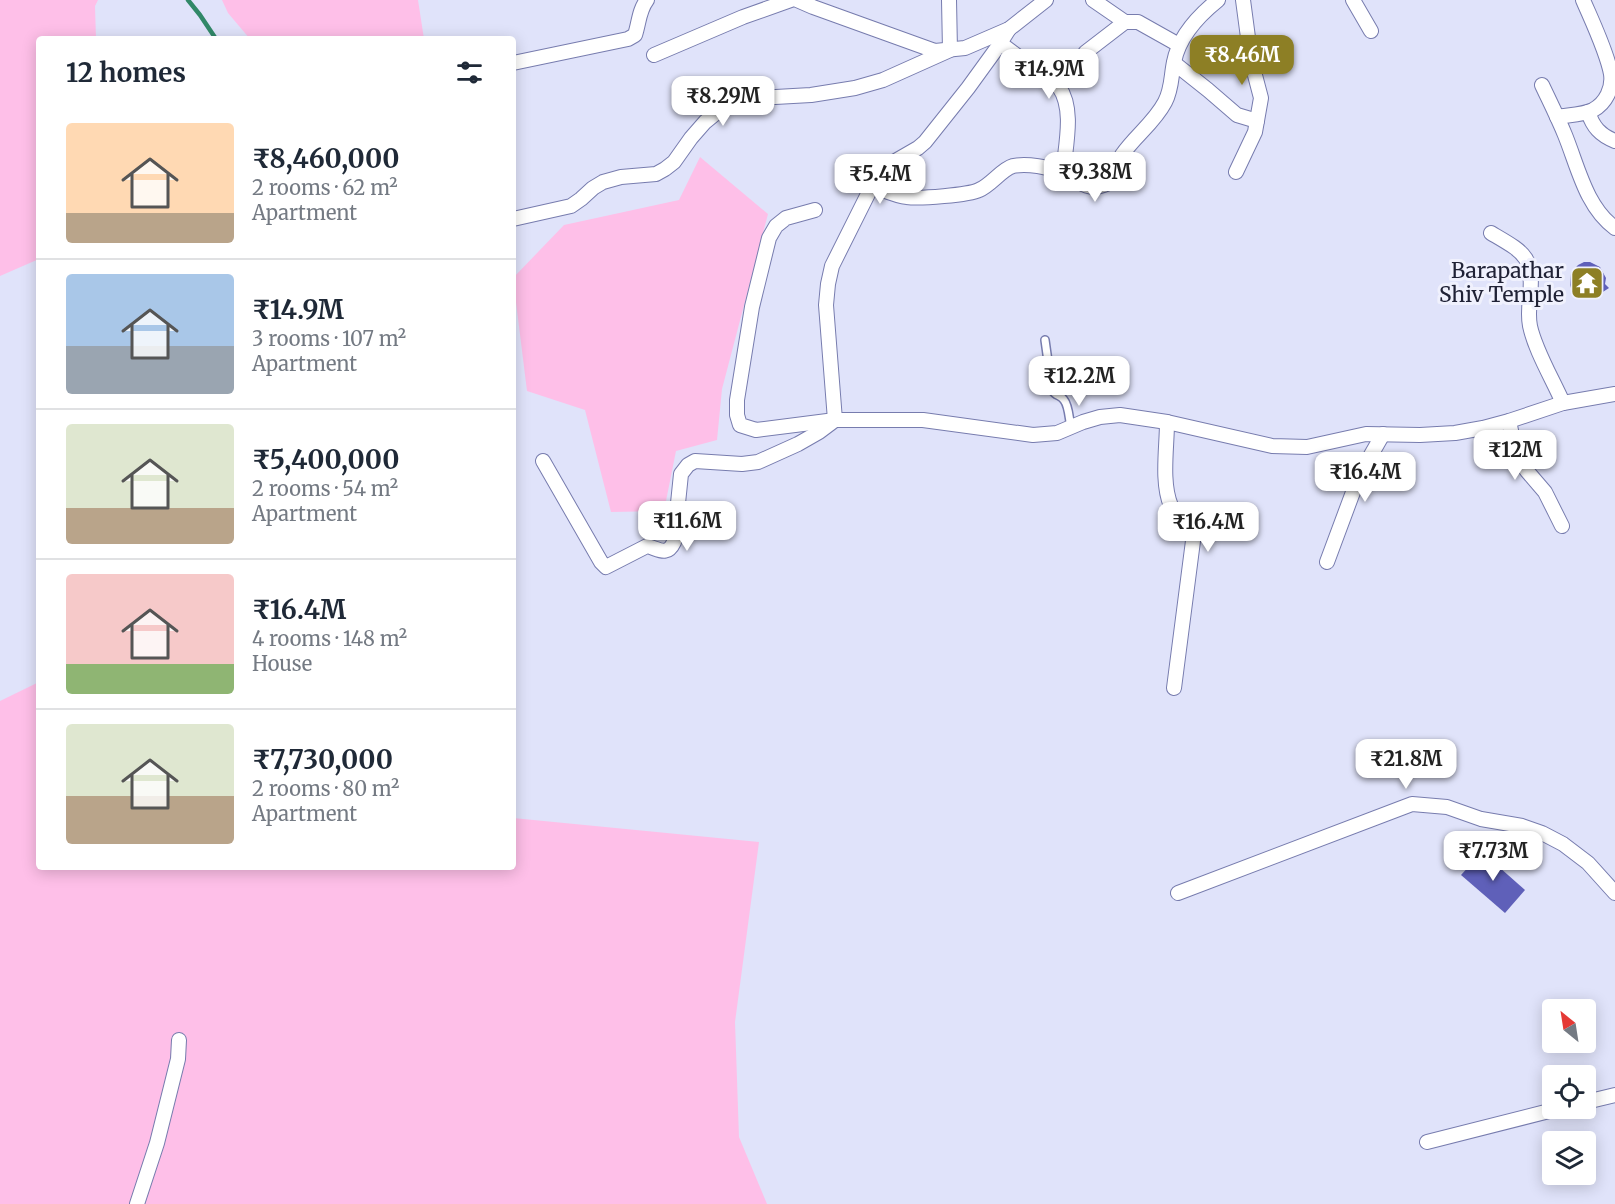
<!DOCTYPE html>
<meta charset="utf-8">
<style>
body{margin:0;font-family:Merriweather,serif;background:#f6f6f7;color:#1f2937;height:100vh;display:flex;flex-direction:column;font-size:22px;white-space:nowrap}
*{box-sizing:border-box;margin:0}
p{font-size:20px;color:#747a83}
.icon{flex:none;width:33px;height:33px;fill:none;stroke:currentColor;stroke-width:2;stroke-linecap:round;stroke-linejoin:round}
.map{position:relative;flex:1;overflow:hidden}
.details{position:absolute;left:36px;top:36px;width:480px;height:834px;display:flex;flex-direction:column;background:#fff;border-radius:6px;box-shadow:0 3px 15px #0003}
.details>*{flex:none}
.needle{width:39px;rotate:330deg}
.controls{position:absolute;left:1542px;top:999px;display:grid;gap:12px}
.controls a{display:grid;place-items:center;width:54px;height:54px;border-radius:6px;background:#fff;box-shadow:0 3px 15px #0003;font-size:30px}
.price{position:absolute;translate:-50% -51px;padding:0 14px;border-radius:12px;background:#fff;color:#222;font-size:20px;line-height:39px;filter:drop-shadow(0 2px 3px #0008)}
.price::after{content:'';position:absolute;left:50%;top:36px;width:18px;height:14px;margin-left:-9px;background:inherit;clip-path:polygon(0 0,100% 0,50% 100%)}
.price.current{background:#8d7f25;color:#fff}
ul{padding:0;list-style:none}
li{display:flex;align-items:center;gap:18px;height:150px;padding:0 30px}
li+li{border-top:2px solid #e0e1e3}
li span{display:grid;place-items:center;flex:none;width:168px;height:120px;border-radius:6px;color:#555}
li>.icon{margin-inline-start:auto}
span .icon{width:72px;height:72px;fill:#fffc;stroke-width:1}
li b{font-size:26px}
h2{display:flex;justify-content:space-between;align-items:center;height:72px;padding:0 30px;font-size:26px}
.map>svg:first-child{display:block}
.green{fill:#febfe8}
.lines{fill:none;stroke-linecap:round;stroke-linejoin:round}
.stream{stroke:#318868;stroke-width:4.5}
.building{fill:#5f60b9}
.lane-casing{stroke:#777cae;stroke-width:10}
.street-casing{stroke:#777cae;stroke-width:16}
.lane{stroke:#fff;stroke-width:7}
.street{stroke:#fff;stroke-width:14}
.labels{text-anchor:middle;stroke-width:6;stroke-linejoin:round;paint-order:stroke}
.poi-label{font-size:21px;fill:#202236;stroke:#f0f1fd;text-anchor:end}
</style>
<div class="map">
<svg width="1615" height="1204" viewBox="0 0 1615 1204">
<rect width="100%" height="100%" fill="#e0e3fa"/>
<!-- green -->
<g class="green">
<polygon points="0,0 98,0 95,6 96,39 39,39 39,259 0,276"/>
<polygon points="222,0 418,0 424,39 250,39 228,13"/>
<polygon points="700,157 768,214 722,389 717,440 676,451 664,511 611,512 585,410 527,391 513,278 564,225 679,200"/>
<polygon points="39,682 39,867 513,867 513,818 759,842 735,1022 739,1137 767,1204 0,1204 0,701"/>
</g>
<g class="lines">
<!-- stream -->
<polyline class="stream" points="188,0 200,15 216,39"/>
</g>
<!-- building -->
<g class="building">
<polygon points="1584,262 1590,262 1600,267 1606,278 1605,284 1609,288 1595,297 1589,299 1582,298 1577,295 1572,291 1570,285 1571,273 1578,265"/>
<polygon points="1482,852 1525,890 1505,913 1461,875"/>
</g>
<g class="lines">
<defs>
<path id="lane" d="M1045 340 1052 390C1056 397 1060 394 1064 400 1069 406 1069 419 1071 427"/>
<g id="street">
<polyline points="797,0 813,7 935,51 965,48 1009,29 1046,0"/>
<polyline points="1093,0 1125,22"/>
<polyline points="1353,0 1371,31"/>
<path d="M1000 43 1059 87C1075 110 1065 147 1063 174"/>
<polyline points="654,55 743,17 791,0"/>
<path d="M513 63 628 39 635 35C639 23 639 10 647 0"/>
<polyline points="1174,63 1208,90 1237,115 1257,121"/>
<path d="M1542 85C1550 102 1558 118 1565 135 1578 167 1586 207 1615 228"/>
<polyline points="1059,87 1086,52 1125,22 1138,22 1179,45"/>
<path d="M1588 112C1593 127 1600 135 1615 141"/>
<path d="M1557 117C1568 115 1583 115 1593 110 1606 103 1613 88 1611 74 1607 52 1592 21 1583 0"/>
<polyline points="1236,172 1255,132 1261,98 1251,60 1243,0"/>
<path d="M872 186C884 190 895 196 907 197 919 199 969 195 979 190 991 185 1002 169 1013 166 1027 163 1049 167 1062 173 1076 180 1087 191 1104 185 1118 180 1115 166 1122 155 1135 136 1154 123 1165 102 1172 89 1171 76 1174 62 1179 36 1198 16 1218 0"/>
<polyline points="815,210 786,218 776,226 769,238 752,307 737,400 737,415 740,425 756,430 835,420 923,420 1033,435 1057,433 1083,422 1100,417 1120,415 1167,422 1272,446 1307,447 1366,434 1420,435 1455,433 1483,428 1509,421 1563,403 1615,394"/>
<polyline points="513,219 571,206 581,199 593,188 603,182 621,177 656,174 665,169 674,162 691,138 705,122 716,113 730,106 756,98 811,95 855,88 883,80 950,50 949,0"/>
<path d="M1491 233C1525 253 1534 256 1530 298 1529 307 1528 316 1530 326 1535 350 1553 380 1563 403"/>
<polyline points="1509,421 1514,445 1520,461 1527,471 1545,492 1562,526"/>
<path d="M1167 422C1167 448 1161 482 1171 506 1176 520 1191 526 1193 541L1174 688"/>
<path d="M543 461 601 562 606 567 647 546C659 549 667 557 674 542L681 474 688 465 695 461 742 464 758 462 798 444 819 432 835 420 826 305 828 284 832 266 876 178 882 170 892 163 918 148 925 142 968 88 997 48 1009 29"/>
<polyline points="1327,562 1359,476 1383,434"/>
<polyline points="1178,893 1412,804 1447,807 1481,819 1522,826 1542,833 1563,844 1588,863 1615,893"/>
<polyline points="1586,1102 1615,1095"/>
<polyline points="1427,1142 1561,1108"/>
<polyline points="137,1204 157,1143 178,1059 179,1040"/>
</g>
</defs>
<!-- lane casing -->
<use href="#lane" class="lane-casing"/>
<!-- street casing -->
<use href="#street" class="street-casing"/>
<!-- lane -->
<use href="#lane" class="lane"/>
<!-- street -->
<use href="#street" class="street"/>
</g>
<!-- icons -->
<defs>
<symbol id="temple-square" viewBox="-11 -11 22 22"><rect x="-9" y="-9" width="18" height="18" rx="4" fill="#8d7f25" stroke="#f0f1fd"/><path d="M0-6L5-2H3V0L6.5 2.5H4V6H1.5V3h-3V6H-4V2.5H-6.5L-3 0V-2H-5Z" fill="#fff"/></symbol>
</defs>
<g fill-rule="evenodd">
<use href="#temple-square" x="1568" y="264" width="38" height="38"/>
</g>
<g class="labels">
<!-- poi labels -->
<g class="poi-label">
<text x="1564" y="278">Barapathar<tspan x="1564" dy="24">Shiv Temple</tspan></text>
</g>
</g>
</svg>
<div class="controls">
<a><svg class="needle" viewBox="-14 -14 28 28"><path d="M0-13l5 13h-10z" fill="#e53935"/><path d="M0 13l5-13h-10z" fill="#747a83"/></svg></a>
<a><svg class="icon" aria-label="locate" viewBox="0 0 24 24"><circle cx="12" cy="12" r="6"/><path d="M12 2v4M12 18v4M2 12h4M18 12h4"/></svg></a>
<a><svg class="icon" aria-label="layers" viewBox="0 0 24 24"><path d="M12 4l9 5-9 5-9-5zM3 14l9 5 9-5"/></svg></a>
</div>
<b class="price current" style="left:1242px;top:86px">₹8.46M</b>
<b class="price" style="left:1049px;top:100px">₹14.9M</b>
<b class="price" style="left:723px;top:127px">₹8.29M</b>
<b class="price" style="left:1095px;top:203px">₹9.38M</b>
<b class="price" style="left:880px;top:205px">₹5.4M</b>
<b class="price" style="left:1079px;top:407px">₹12.2M</b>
<b class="price" style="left:1515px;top:481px">₹12M</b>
<b class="price" style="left:1365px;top:503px">₹16.4M</b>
<b class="price" style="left:687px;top:552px">₹11.6M</b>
<b class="price" style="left:1208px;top:553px">₹16.4M</b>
<b class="price" style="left:1406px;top:790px">₹21.8M</b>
<b class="price" style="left:1493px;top:882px">₹7.73M</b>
<section class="details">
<h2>12 homes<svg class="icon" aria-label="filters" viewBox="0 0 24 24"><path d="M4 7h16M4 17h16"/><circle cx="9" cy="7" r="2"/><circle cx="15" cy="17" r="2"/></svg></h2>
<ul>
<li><span style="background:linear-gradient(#ffd9b3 75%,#b9a48a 0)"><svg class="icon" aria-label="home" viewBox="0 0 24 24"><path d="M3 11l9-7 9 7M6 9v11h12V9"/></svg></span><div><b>₹8,460,000</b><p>2 rooms · 62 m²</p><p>Apartment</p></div></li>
<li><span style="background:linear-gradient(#a9c7e8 60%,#9aa5b1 0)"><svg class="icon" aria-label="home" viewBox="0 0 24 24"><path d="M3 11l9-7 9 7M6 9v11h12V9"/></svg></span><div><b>₹14.9M</b><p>3 rooms · 107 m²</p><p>Apartment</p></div></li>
<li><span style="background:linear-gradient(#dfe7d0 70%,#b9a48a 0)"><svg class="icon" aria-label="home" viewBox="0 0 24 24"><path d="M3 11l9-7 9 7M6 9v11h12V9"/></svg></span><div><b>₹5,400,000</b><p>2 rooms · 54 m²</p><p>Apartment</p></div></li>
<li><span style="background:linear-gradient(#f6c9c9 75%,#8fb573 0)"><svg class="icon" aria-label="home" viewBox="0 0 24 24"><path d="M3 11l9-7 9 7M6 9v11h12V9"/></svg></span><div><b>₹16.4M</b><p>4 rooms · 148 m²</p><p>House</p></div></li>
<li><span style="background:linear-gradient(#dfe7d0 60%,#b9a48a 0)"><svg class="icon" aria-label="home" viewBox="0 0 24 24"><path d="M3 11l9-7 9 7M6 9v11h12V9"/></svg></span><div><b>₹7,730,000</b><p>2 rooms · 80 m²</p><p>Apartment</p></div></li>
</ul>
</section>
</div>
